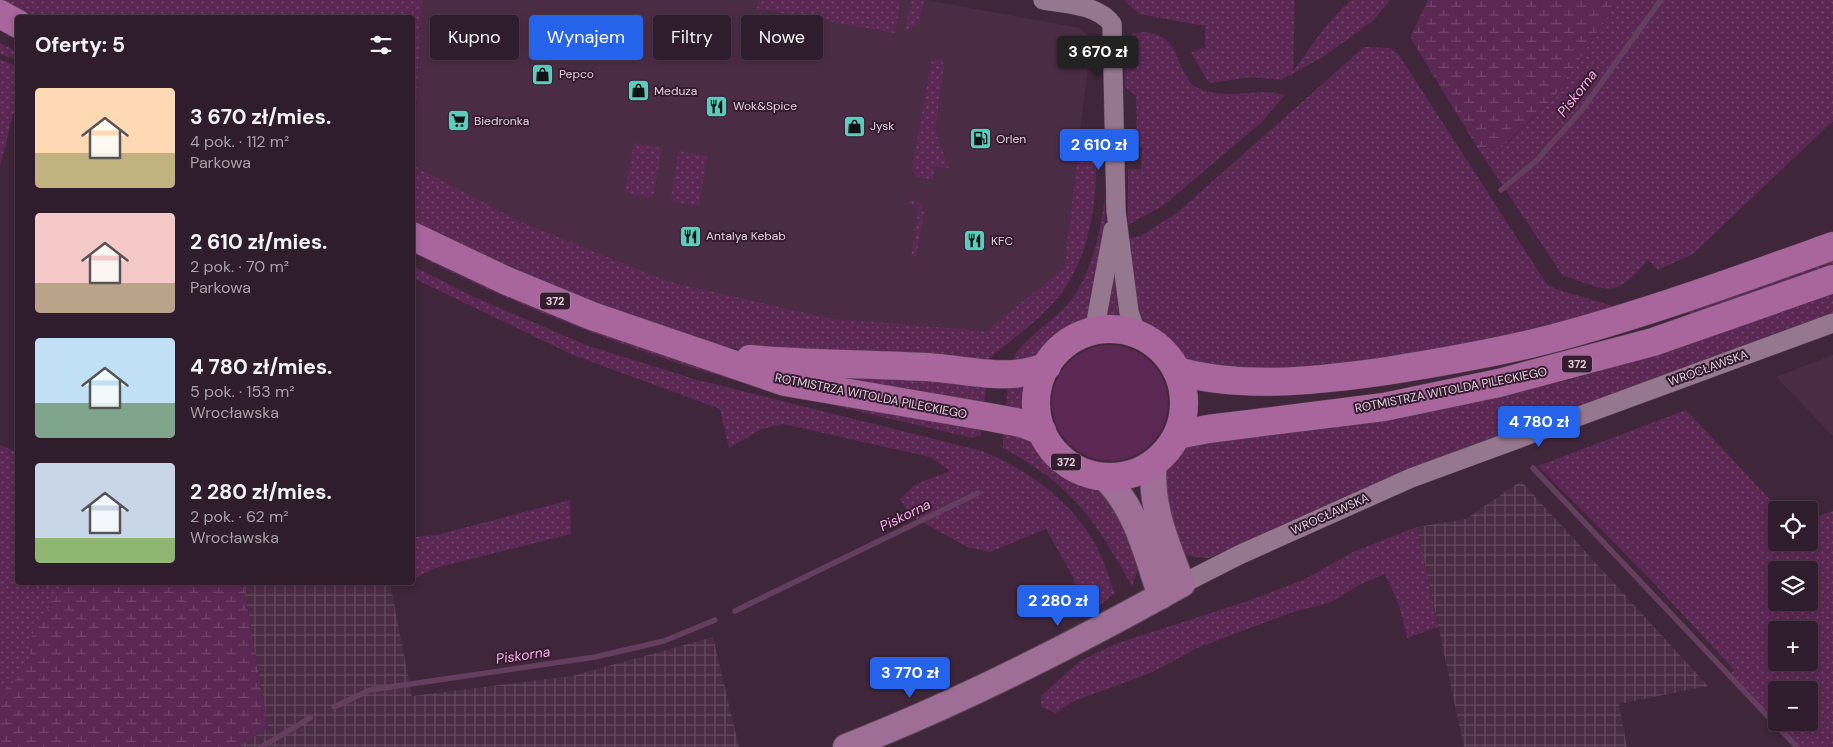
<!DOCTYPE html>
<html lang="pl">
<meta charset="utf-8">
<style>
body{margin:0;font-family:"DM Sans",sans-serif;background:#372534;color:#f1f3f6;height:100vh;display:flex;flex-direction:column;font-size:19px;white-space:nowrap}
*{box-sizing:border-box;margin:0}
p{font-size:16px;color:#a7a1a9}
.icon{flex:none;width:28px;height:28px;fill:none;stroke:currentColor;stroke-width:2;stroke-linecap:round;stroke-linejoin:round}
.map{position:relative;flex:1;overflow:hidden}
.panel{position:absolute;left:15px;top:15px;width:400px;height:570px;display:flex;flex-direction:column;background:#2f1c2c;border-radius:5px;box-shadow:0 2px 8px #0003,0 0 0 1px #4a3a48}
.panel>*{flex:none}
.guide{position:absolute;left:430px;top:15px;width:475px;height:45px;display:flex;gap:10px}
.buttons{position:absolute;left:1768px;top:501px;display:grid;gap:10px}
.buttons a{display:grid;place-items:center;width:50px;height:50px;border-radius:5px;background:#2f1c2c;box-shadow:0 2px 8px #0003,0 0 0 1px #4a3a48;font-size:25px}
.price{position:absolute;translate:-50% -42px;padding:0 11px;border-radius:5px;background:#2563eb;color:#fff;font-size:16px;line-height:32px;filter:drop-shadow(0 1px 2px #0008)}
.price::after{content:'';position:absolute;left:50%;top:30px;width:15px;height:11px;margin-left:-8px;background:inherit;clip-path:polygon(0 0,100% 0,50% 100%)}
.price.active{background:#222;color:#fff}
ul{padding:0;list-style:none}
li{display:flex;align-items:center;gap:15px;height:125px;padding:0 20px}
li span{display:grid;place-items:center;flex:none;width:140px;height:100px;border-radius:5px;color:#555}
li>.icon{margin-inline-start:auto}
span .icon{width:60px;height:60px;fill:#fffc;stroke-width:1}
li b{font-size:21px}
h2{display:flex;justify-content:space-between;align-items:center;height:60px;padding:0 20px;font-size:21px}
.chip{padding:0 18px;border-radius:5px;background:#2f1c2c;box-shadow:0 2px 8px #0003,0 0 0 1px #4a3a48;font-size:18px;line-height:45px}
.chip.active{background:#2563eb;color:#fff}
.map>svg:first-child{display:block}
.built{fill:#4b2c45}
.industrial{fill:url(#industrial-grid)}
.grass{fill:url(#grass-dots);fill-rule:evenodd}
.wetland{fill:url(#wetland-marsh)}
.garden{fill:#5b2853}
.lines{fill:none;stroke-linecap:round;stroke-linejoin:round}
.stream{stroke:#643e5e;stroke-width:5.5}
.street-casing{stroke:#594455;stroke-width:20}
.secondary-casing{stroke:#594455;stroke-width:28}
.primary-casing{stroke:#594455;stroke-width:29}
.street{stroke:#95778f;stroke-width:19}
.secondary{stroke:#9e6e96;stroke-width:26}
.primary{stroke:#a8669c;stroke-width:28}
.labels{text-anchor:middle;stroke-width:4;stroke-linejoin:round;paint-order:stroke}
.shield{fill:#351c30;stroke:#ad99a8;stroke-width:1}
.shield-label{font-size:11px;font-weight:bold;fill:#e0cfdb}
.poi-label{font-size:12px;fill:#e0cfdb;stroke:#351c30;text-anchor:start}
.street-label{font-size:12px;fill:#e0cfdb;stroke:#351c30}
.water-label{font-size:14px;font-style:italic;fill:#fcaceb;stroke:#351c30}
</style>
<div class="map">
<svg width="1833" height="747" viewBox="0 0 1833 747">
<defs>
<pattern id="industrial-grid" width="8" height="8" patternUnits="userSpaceOnUse" patternTransform="scale(1.25)"><rect width="8" height="8" fill="#4b2c45"/><path d="M0 4h8M4 0v8" fill="none" stroke="#654a5f"/></pattern>
<pattern id="grass-dots" width="8" height="8" patternUnits="userSpaceOnUse" patternTransform="scale(1.25)"><rect width="8" height="8" fill="#5b2853"/><path d="M2 2h.1M6 6h.1" fill="none" stroke="#72466b" stroke-width="1.8" stroke-linecap="round"/></pattern>
<pattern id="wetland-marsh" width="20" height="14" patternUnits="userSpaceOnUse" patternTransform="scale(1.25)"><rect width="20" height="14" fill="#5b2853"/><path d="M1 5h8M5 5V1M11 12h8M15 12V8" fill="none" stroke="#72466b"/></pattern>
</defs>
<rect width="100%" height="100%" fill="#3f263a"/>
<!-- built -->
<g class="built">
<polygon points="422,0 926,0 1080,28 1091,40 1064,268 986,331 936,327 828,318 667,281 519,221 413,165"/>
<polygon points="1833,355 1833,436 1776,377"/>
</g>
<!-- industrial -->
<g class="industrial">
<polygon points="1521,481 1708,686 1619,704 1627,747 1464,747 1417,527 1466,519"/>
<polygon points="243,582 390,583 412,696 572,676 713,637 739,747 238,747 268,727"/>
</g>
<!-- grass -->
<g class="grass">
<path d="M0 0H422L413 165 519 221 667 281 828 318 986 331 1064 268 1080 136 1092 140 1097 144C1097 198 1092 259 1055 301 1036 323 1011 340 988 359V366L789 356 725 347 582 302 413 224 412 18H31Z"/>
<polygon points="759,0 901,0 895,33 757,9"/>
<path d="M911 0H924C921 14 920 26 905 31Z"/>
<path d="M1124 0H1295L1293 71C1312 46 1327 21 1351 0H1390L1374 20 1323 57 1281 80 1251 77 1209 83 1191 53 1205 47V26L1139 14Z"/>
<path d="M1619 0H1833V121L1693 254 1658 270 1648 260C1613 301 1608 290 1562 275L1477 147 1502 148 1554 97Z"/>
<path d="M1146 32C1177 37 1173 54 1187 77 1189 80 1191 84 1194 86 1224 103 1255 86 1285 95L1262 122 1164 205 1128 225V169H1141L1142 147H1133L1137 143 1136 96 1125 87V42L1133 33Z"/>
<polygon points="0,43 17,52 17,60 0,54"/>
<path d="M1364 47 1390 48 1399 55 1546 283 1556 289 1610 305 1616 309C1505 342 1375 372 1260 370 1239 370 1217 371 1196 364 1187 362 1143 325 1139 317 1129 298 1132 260 1130 238L1141 236 1178 212Z"/>
<polygon points="934,59 941,60 944,64 935,130 949,168 935,166 933,180 918,177 912,170 931,63"/>
<polygon points="0,60 18,66 17,115 13,114 0,167"/>
<polygon points="634,143 662,148 653,198 625,193"/>
<polygon points="679,151 707,156 699,206 670,201"/>
<path d="M1106 191 1105 223 1092 311 1083 322 1051 343 1040 356 1010 368C1012 344 1056 321 1072 299 1095 266 1100 229 1106 191Z"/>
<polygon points="915,200 922,204 924,212 916,257 911,256 919,206 905,203"/>
<path d="M412 248 448 266 981 427V435L972 438C874 414 774 394 678 363 587 333 498 297 413 253Z"/>
<polygon points="1113,253 1122,317 1120,318 1104,315"/>
<polygon points="1833,258 1833,266 1692,317 1687,310"/>
<path d="M413 266 474 297 586 345 694 379 982 451C1028 470 1066 497 1093 540 1103 556 1108 576 1115 593L1085 617 1073 577 1046 529 990 552 967 547 911 516 900 499 916 484 950 471 930 457 783 424 762 429 729 448 720 409 573 355 413 278Z"/>
<path d="M1833 292V313L1453 452 1314 511 1209 558C1194 558 1180 555 1172 541L1165 469 1187 443 1478 401 1573 379 1708 336Z"/>
<polygon points="793,368 987,380 984,405 825,381"/>
<polygon points="1008,382 1026,385 1024,410 1006,408"/>
<path d="M1686 410 1780 510H1776V542H1809V519L1833 511V747H1797L1729 675 1734 670 1650 579 1538 466ZM1776 570H1809V602H1776ZM1776 630H1809V662H1776ZM1776 690H1809V722H1776Z"/>
<path d="M1003 432 1028 439 1053 465 1068 477 1100 488 1112 496 1139 566 1132 586C1094 519 1073 485 1003 448Z"/>
<polygon points="0,445 17,452 18,582 69,583 58,593 32,635 28,666 8,688 0,690"/>
<polygon points="570,500 571,534 435,568 413,579 413,537 436,535"/>
<polygon points="1417,527 1438,627 1407,638 1399,605 1385,574 1357,586 1331,602 1290,613 1197,648 1155,671 1072,702 1056,713 1041,707 1041,696 1080,661 1115,644 1245,602 1303,580 1353,552"/>
</g>
<!-- wetland -->
<g class="wetland">
<polygon points="1428,0 1619,0 1554,97 1501,148 1477,147 1410,37"/>
<polygon points="69,583 243,583 268,728 238,747 0,747 0,690 8,688 28,666 32,635 58,593"/>
</g>
<!-- garden -->
<circle class="garden" cx="1110" cy="403" r="58"/>
<g class="lines">
<!-- stream -->
<g class="stream">
<polyline points="1501,190 1536,161 1581,111 1661,0"/>
<polyline points="1533,468 1797,747"/>
<polyline points="735,611 978,493"/>
<polyline points="334,707 370,690 595,657 664,641 715,620"/>
<polyline points="261,747 310,718"/>
</g>
<defs>
<g id="street">
<path d="M1043 0C1065 4 1097 4 1112 24L1116 211 1129 312 1137 335"/>
<polyline points="1094,332 1113,230"/>
<polyline points="1182,584 1239,555 1411,478 1833,323"/>
</g>
<g id="secondary">
<path d="M1104 477C1137 508 1146 554 1161 596"/>
<path d="M846 747C962 702 1073 645 1182 584 1167 545 1149 504 1154 462"/>
</g>
<g id="primary">
<polyline points="0,14 18,24"/>
<polyline points="412,236 507,281 592,316 785,382 989,417 1021,423 1042,431"/>
<circle cx="1110" cy="403" r="74"/>
<path d="M750 359C809 364 867 364 926 367 967 369 1008 383 1047 366"/>
<path d="M1177 371C1242 389 1314 381 1380 372 1437 363 1497 353 1554 338 1648 313 1741 279 1833 246"/>
<polyline points="1177,435 1208,429 1384,407 1499,383 1653,342 1833,279"/>
</g>
</defs>
<!-- street casing -->
<use href="#street" class="street-casing"/>
<!-- secondary casing -->
<use href="#secondary" class="secondary-casing"/>
<!-- primary casing -->
<use href="#primary" class="primary-casing"/>
<!-- street -->
<use href="#street" class="street"/>
<!-- secondary -->
<use href="#secondary" class="secondary"/>
<!-- primary -->
<use href="#primary" class="primary"/>
</g>
<!-- icons -->
<defs>
<symbol id="shop-square" viewBox="-11 -11 22 22"><rect x="-9" y="-9" width="18" height="18" rx="4" fill="#58cebf" stroke="#351c30"/><path d="M-5-2.5h2.3a2.7 3.5 0 0 1 5.4 0H5L5.5 6h-11ZM-1.5-2.5h3a1.5 2.3 0 0 0-3 0Z" fill="#111"/></symbol>
<symbol id="restaurant-square" viewBox="-11 -11 22 22"><rect x="-9" y="-9" width="18" height="18" rx="4" fill="#58cebf" stroke="#351c30"/><path d="M-5-6h1v4h1v-4h1v4h1v-4h1v5L-1.5 .5V6h-2V.5L-5-1ZM5-6V6H3V1.5H1.5Q1.5-4 5-6Z" fill="#111"/></symbol>
<symbol id="supermarket-square" viewBox="-11 -11 22 22"><rect x="-9" y="-9" width="18" height="18" rx="4" fill="#58cebf" stroke="#351c30"/><path d="M-6-5.5h2.5l.6 2H6L4.5 2H-2.5L-4.4-4H-6ZM-1.5 3.2a1.3 1.3 0 1 0 .1 0ZM3 3.2a1.3 1.3 0 1 0 .1 0Z" fill="#111"/></symbol>
<symbol id="fuel-square" viewBox="-11 -11 22 22"><rect x="-9" y="-9" width="18" height="18" rx="4" fill="#58cebf" stroke="#351c30"/><path d="M-5.5-6h7V0h2V4h1.3V-2.5L3-4.5l.8-.8L6-3V5H2.5V1h-1V6h-7ZM-4.2-4.7v3.2H.2V-4.7Z" fill="#111"/></symbol>
</defs>
<g fill-rule="evenodd">
<use href="#shop-square" x="530" y="62" width="25" height="25"/>
<use href="#shop-square" x="626" y="78" width="25" height="25"/>
<use href="#restaurant-square" x="704" y="94" width="25" height="25"/>
<use href="#supermarket-square" x="446" y="108" width="25" height="25"/>
<use href="#shop-square" x="842" y="114" width="25" height="25"/>
<use href="#fuel-square" x="968" y="126" width="25" height="25"/>
<use href="#restaurant-square" x="678" y="224" width="25" height="25"/>
<use href="#restaurant-square" x="962" y="228" width="25" height="25"/>
</g>
<g class="labels">
<!-- shield labels -->
<g class="shield">
<rect x="540" y="292.5" width="30" height="17" rx="4"/>
<rect x="1562" y="355.5" width="30" height="17" rx="4"/>
<rect x="1051" y="453.5" width="30" height="17" rx="4"/>
</g>
<g class="shield-label">
<text x="555" y="305">372</text>
<text x="1577" y="368">372</text>
<text x="1066" y="466">372</text>
</g>
<!-- poi labels -->
<g class="poi-label">
<text x="559" y="78">Pepco</text>
<text x="654" y="95">Meduza</text>
<text x="733" y="110">Wok&amp;Spice</text>
<text x="474" y="125">Biedronka</text>
<text x="870" y="130">Jysk</text>
<text x="996" y="143">Orlen</text>
<text x="706" y="240">Antalya Kebab</text>
<text x="991" y="245">KFC</text>
</g>
<!-- street labels -->
<g class="street-label">
<text transform="translate(1708 368) rotate(-20)" y="4">WROCŁAWSKA</text>
<text transform="translate(1451 390) rotate(-11)" y="4">ROTMISTRZA WITOLDA PILECKIEGO</text>
<text transform="translate(871 396) rotate(11)" y="4">ROTMISTRZA WITOLDA PILECKIEGO</text>
<text transform="translate(1330 514) rotate(-24)" y="4">WROCŁAWSKA</text>
</g>
<!-- water labels -->
<g class="water-label">
<text transform="translate(1577 93) rotate(-52)" y="5">Piskorna</text>
<text transform="translate(905 515) rotate(-26)" y="5">Piskorna</text>
<text transform="translate(523 655) rotate(-8)" y="5">Piskorna</text>
</g>
</g>
</svg>
<div class="buttons">
<a><svg class="icon" aria-label="locate" viewBox="0 0 24 24"><circle cx="12" cy="12" r="6"/><path d="M12 2v4M12 18v4M2 12h4M18 12h4"/></svg></a>
<a><svg class="icon" aria-label="layers" viewBox="0 0 24 24"><path d="M12 4l9 5-9 5-9-5zM3 14l9 5 9-5"/></svg></a>
<a>+</a>
<a>−</a>
</div>
<b class="price active" style="left:1098px;top:78px">3 670 zł</b>
<b class="price" style="left:1099px;top:171px">2 610 zł</b>
<b class="price" style="left:1539px;top:448px">4 780 zł</b>
<b class="price" style="left:1058px;top:627px">2 280 zł</b>
<b class="price" style="left:910px;top:699px">3 770 zł</b>
<div class="guide">
<a class="chip">Kupno</a>
<a class="chip active">Wynajem</a>
<a class="chip">Filtry</a>
<a class="chip">Nowe</a>
</div>
<section class="panel">
<h2>Oferty: 5<svg class="icon" aria-label="filters" viewBox="0 0 24 24"><path d="M4 7h16M4 17h16"/><circle cx="9" cy="7" r="2"/><circle cx="15" cy="17" r="2"/></svg></h2>
<ul>
<li><span style="background:linear-gradient(#ffd9b3 65%,#c2b280 0)"><svg class="icon" aria-label="home" viewBox="0 0 24 24"><path d="M3 11l9-7 9 7M6 9v11h12V9"/></svg></span><div><b>3 670 zł/mies.</b><p>4 pok. · 112 m²</p><p>Parkowa</p></div></li>
<li><span style="background:linear-gradient(#f6c9c9 70%,#b9a48a 0)"><svg class="icon" aria-label="home" viewBox="0 0 24 24"><path d="M3 11l9-7 9 7M6 9v11h12V9"/></svg></span><div><b>2 610 zł/mies.</b><p>2 pok. · 70 m²</p><p>Parkowa</p></div></li>
<li><span style="background:linear-gradient(#bfe0f5 65%,#7fa58c 0)"><svg class="icon" aria-label="home" viewBox="0 0 24 24"><path d="M3 11l9-7 9 7M6 9v11h12V9"/></svg></span><div><b>4 780 zł/mies.</b><p>5 pok. · 153 m²</p><p>Wrocławska</p></div></li>
<li><span style="background:linear-gradient(#c9d6e8 75%,#8fb573 0)"><svg class="icon" aria-label="home" viewBox="0 0 24 24"><path d="M3 11l9-7 9 7M6 9v11h12V9"/></svg></span><div><b>2 280 zł/mies.</b><p>2 pok. · 62 m²</p><p>Wrocławska</p></div></li>
</ul>
</section>
</div>
